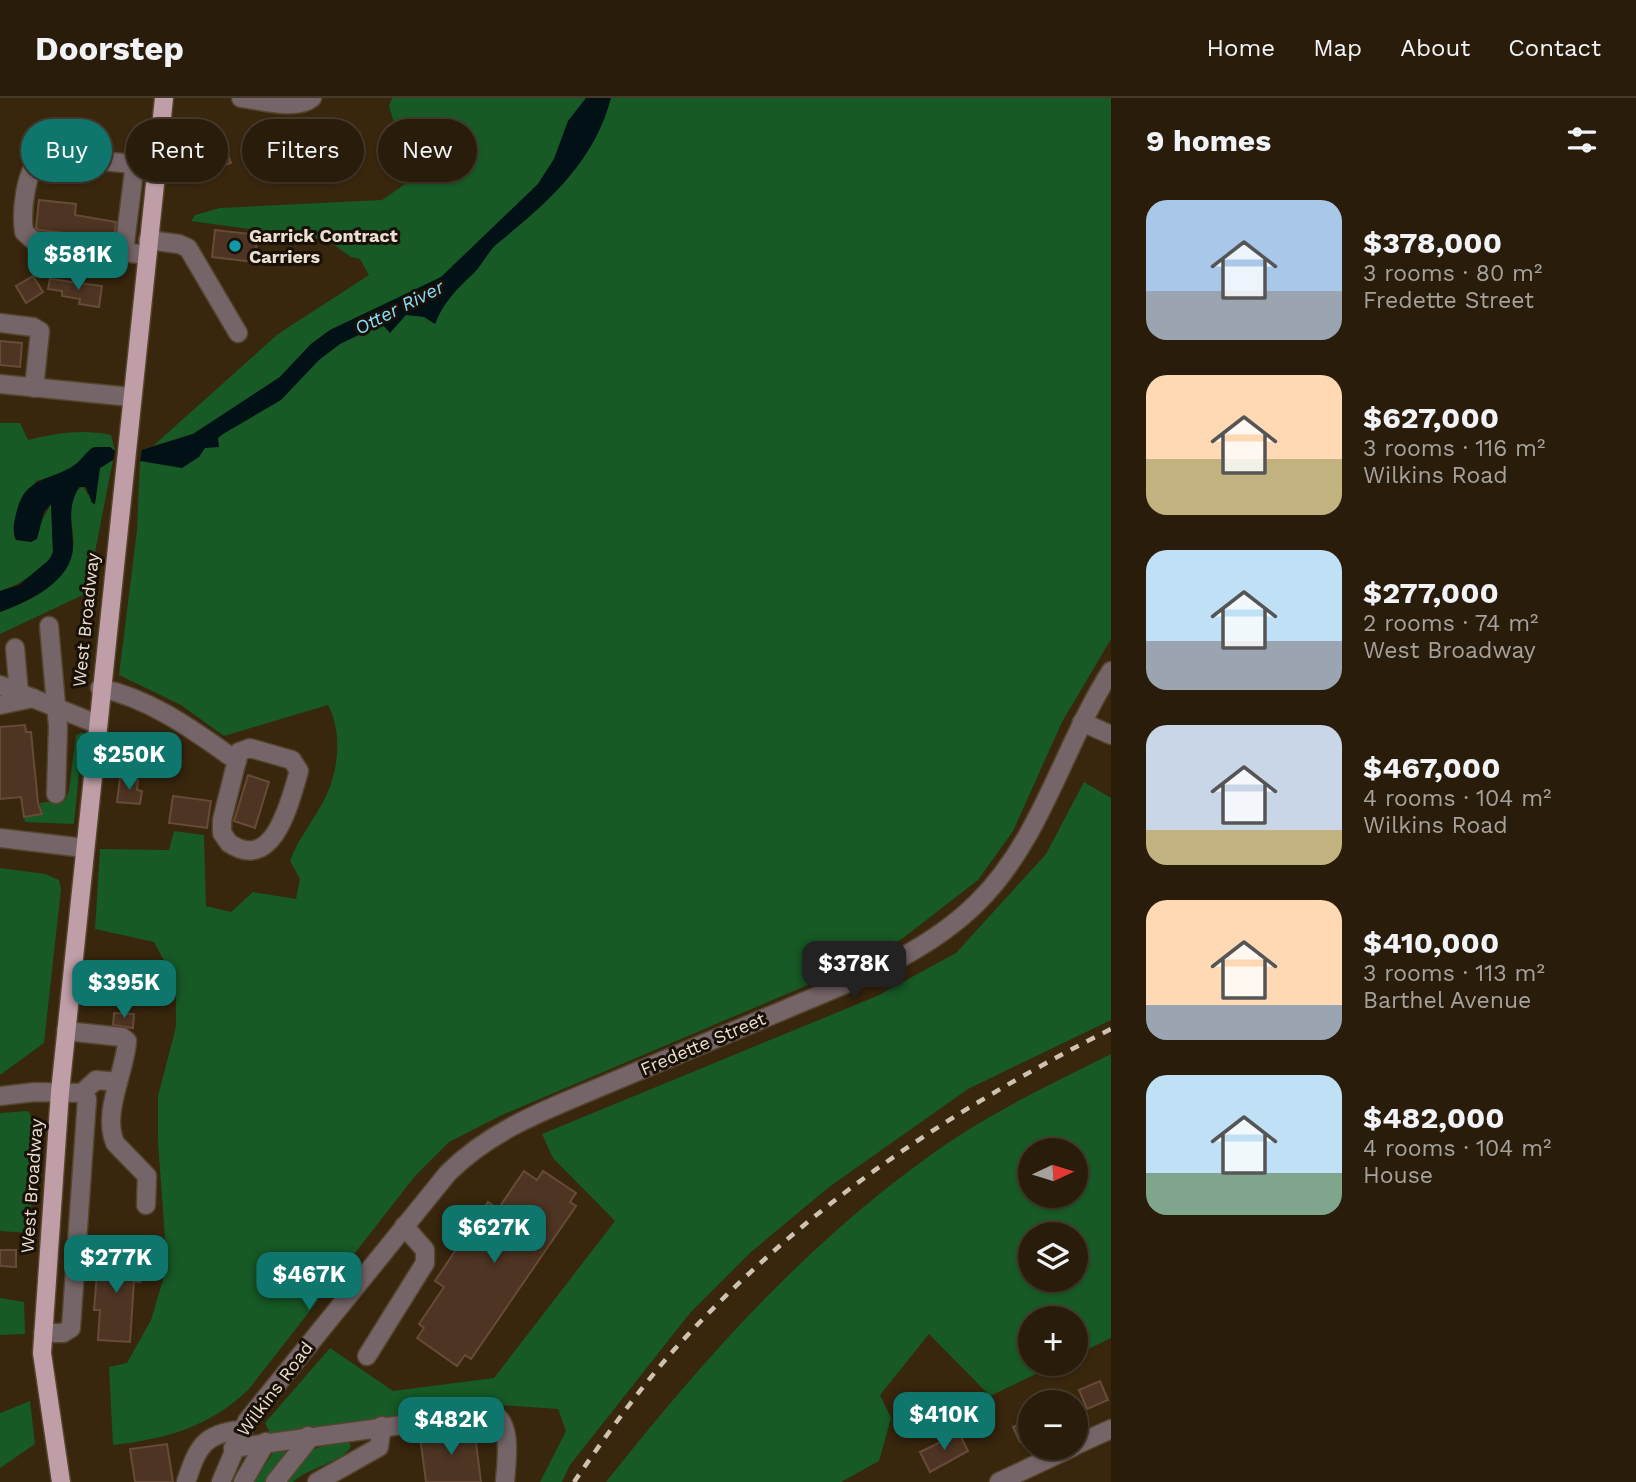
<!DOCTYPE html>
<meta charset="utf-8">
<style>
body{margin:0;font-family:"Work Sans",sans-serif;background:#322513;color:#f1f3f6;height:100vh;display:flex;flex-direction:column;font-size:26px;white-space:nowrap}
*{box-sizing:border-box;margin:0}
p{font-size:23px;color:#a5a19c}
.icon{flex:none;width:38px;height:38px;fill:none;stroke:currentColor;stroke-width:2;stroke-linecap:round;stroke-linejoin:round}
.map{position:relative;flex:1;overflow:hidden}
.sheet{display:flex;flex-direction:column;background:#2a1c0a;width:525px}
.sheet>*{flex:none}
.guide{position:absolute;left:21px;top:21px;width:665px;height:63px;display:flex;gap:14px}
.needle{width:46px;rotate:86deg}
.buttons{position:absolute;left:1018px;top:1040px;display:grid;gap:14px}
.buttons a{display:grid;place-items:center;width:70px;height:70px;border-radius:50%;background:#2a1c0a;box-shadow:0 2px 5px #0004,0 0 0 2px #463a2b;font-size:35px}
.price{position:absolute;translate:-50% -60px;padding:0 16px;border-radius:14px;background:#0f766e;color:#fff;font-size:23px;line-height:46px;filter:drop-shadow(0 2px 4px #0008)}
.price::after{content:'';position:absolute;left:50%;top:42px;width:21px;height:16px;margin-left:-10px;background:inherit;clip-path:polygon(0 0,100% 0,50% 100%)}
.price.selected{background:#222;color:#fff}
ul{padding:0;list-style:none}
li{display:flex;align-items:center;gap:21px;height:175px;padding:0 35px}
li span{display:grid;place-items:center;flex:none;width:196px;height:140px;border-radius:21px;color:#555}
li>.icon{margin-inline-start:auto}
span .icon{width:84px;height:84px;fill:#fffc;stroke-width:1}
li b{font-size:30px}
h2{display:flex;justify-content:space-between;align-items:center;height:84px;padding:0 35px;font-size:30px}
.chip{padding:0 24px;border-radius:32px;background:#2a1c0a;box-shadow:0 2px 5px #0004,0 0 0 2px #463a2b;font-size:24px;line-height:63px}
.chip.selected{background:#0f766e;color:#fff}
header{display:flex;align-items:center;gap:42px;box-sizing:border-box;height:98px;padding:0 35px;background:#2a1c0a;border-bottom:2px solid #463a2b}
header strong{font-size:33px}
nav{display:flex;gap:38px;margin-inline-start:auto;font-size:24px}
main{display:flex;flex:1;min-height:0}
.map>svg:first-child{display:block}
.green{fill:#175a26;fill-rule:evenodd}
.water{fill:#021116}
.building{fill:#4e3422;stroke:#664b38;stroke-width:2}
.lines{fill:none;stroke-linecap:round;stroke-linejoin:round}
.minor-casing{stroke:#54442c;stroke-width:21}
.major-casing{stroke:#54442c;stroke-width:21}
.minor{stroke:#756568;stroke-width:18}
.major{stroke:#bf9ea7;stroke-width:18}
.rail{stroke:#cec2b1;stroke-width:4.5;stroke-dasharray:9 9;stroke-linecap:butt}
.culture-dot{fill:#0f9aa8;stroke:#191107;stroke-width:2.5}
.labels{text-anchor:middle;stroke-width:6;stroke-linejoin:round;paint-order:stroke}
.poi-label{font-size:18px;font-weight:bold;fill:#eadfd0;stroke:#191107;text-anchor:start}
.street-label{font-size:18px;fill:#eadfd0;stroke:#191107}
.water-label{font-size:19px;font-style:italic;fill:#86ddfc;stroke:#191107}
</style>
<header>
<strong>Doorstep</strong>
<nav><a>Home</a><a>Map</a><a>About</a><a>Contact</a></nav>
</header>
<main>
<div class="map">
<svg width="1111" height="1384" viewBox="0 0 1111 1384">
<rect width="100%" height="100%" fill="#38260d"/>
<!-- green -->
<g class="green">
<path d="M392 0H586L568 24 554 61 538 86 441 180 330 232 311 246 280 279 221 318 193 336 153 348 278 236 369 177 360 161 351 159 327 142 191 123 195 117 220 110 382 102 446 58 443 40C428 31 410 33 394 25L389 8Z"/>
<path d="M595 0H1111V541L1062 624 1013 733 978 782 903 840 862 864 502 1017 449 1044 415 1078 249 1291C210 1329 166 1341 113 1347L109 1269 127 1265 151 1222 167 1168 158 1044V998L176 929V895L166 866 154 844 95 831 100 751 169 752 174 733 204 737 206 808 231 814 253 794 296 801 300 781 290 763C299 738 316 720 327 696 339 669 342 633 328 607L224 638 181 607 119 577 137 432 140 363 190 349 323 246 416 203 556 87Z"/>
<path d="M0 325H20L28 342C56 335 83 331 111 337L115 353 110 349 90 351C81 370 56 378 36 383 28 399 7 424 16 442L41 424 51 406 53 454C46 471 17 488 0 493Z"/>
<path d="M113 362 87 495 0 536V514C31 503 60 488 72 454 79 435 59 402 83 388L88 397 99 370Z"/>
<polygon points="83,634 74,726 25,724 24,719 42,716 40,705 65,702 69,693 76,637"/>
<polygon points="1084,684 1111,700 1111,922 968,991 829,1089 751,1154 690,1215 570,1367 562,1384 540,1384 566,1333 558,1311 485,1306 270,1335 265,1325 330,1250 393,1293 494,1280 615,1123 553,1060 542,1036 877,898 956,855 1046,756"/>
<polygon points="0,770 45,776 59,782 61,791 44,945 0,977"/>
<path d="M1111 956V1240L1076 1257V1220H1031V1265H1059L990 1298 929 1236 880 1297 891 1320 879 1363 841 1384H606C706 1258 806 1145 939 1051 992 1014 1053 985 1111 956ZM1031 1052H1076V1097H1031ZM1031 1136H1076V1181H1031Z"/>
<polygon points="28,1013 38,1029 29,1135 0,1133 0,1015"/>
<polygon points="0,1200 24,1204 25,1236 0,1237"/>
<polygon points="30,1303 35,1346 0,1370 0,1315"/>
<path d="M348 1343 351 1348C345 1363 307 1370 293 1384H280C301 1357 313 1346 348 1343Z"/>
<polygon points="285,1351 285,1357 267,1384 254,1384 274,1353"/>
</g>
<!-- water -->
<g class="water">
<path d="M586 0H611C594 65 547 105 498 145 488 153 483 166 474 175 457 191 444 203 435 226L424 219 406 217 390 235 382 226 340 246 319 262 281 302 223 336 218 340 219 349 205 350 199 359 182 370 140 363 142 352 193 336 280 279 311 246 330 232 441 179 538 86 554 61 568 23Z"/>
<path d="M94 349H110L115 353 113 362 100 370 95 406 92 405 86 389H79C67 410 72 426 73 448 73 484 27 504 0 514V493L19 487 50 461 53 454 51 406 44 414 37 441 31 444 16 442C12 433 14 425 16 416 24 381 43 384 70 370 81 364 85 354 94 349Z"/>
</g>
<!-- building -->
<g class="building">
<polygon points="223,46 231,65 208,73 201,53"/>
<polygon points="39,102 76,106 75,117 116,124 114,141 39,132 36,130"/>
<polygon points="215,132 258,137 254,164 212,159"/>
<polygon points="33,178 43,194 26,205 16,188"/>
<polygon points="50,181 102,188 99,209 79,206 80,201 62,198 62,193 48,191"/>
<polygon points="0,243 22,245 20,269 0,267"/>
<polygon points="25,627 26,634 31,634 38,705 42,716 24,719 21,699 0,701 0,629"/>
<polygon points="248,677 269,684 255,730 234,723"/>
<polygon points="120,680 138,682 137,692 142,693 140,706 117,704"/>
<polygon points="173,698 211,703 207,730 169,725"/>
<polygon points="114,915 134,916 133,930 113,927"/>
<polygon points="524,1073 537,1082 543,1073 576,1095 570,1104 576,1108 471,1261 465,1257 457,1268 417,1240 424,1230 419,1226 444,1189 435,1183 488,1104 498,1111"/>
<polygon points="0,1152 16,1152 16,1169 0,1168"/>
<polygon points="104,1154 140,1156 140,1184 134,1183 130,1244 98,1242 100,1212 94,1212 98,1163 103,1163"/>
<polygon points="1100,1283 1108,1302 1087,1311 1079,1292"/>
<polygon points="1031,1321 1031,1340 1020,1344 1013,1329"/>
<polygon points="474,1329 481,1384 426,1384 420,1338"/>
<polygon points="959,1335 968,1353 930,1374 920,1354"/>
<polygon points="167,1346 173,1384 135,1384 130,1351"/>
</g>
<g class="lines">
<defs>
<g id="minor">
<path d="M241 0C260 2 296 13 312 0"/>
<polyline points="148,142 179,146 188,150 238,235"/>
<polyline points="124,153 135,65"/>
<path d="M147 157 34 143 24 134C21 113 25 70 43 58L157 68"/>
<polyline points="0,225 33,229 40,233 34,290"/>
<polyline points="0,286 131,299"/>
<polyline points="49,528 58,629 56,696"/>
<polyline points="15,550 19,595"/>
<polyline points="0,587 97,626"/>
<path d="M100 590C152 601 194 633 237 663"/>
<polyline points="0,607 33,600"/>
<polyline points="1082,624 1111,637"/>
<path d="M250 650 292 662 299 673C290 703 274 776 229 745L222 735V722L239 654Z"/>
<polyline points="0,740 84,750"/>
<path d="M66 933 122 939 127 943C125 975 102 1014 115 1045L147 1078 146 1107"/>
<polyline points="82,995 96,982 118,984"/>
<polyline points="0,998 35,994 82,995 87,1001 71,1230 63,1235 43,1235"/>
<polyline points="367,1258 425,1165 425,1152 404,1128"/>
<polyline points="1076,1347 1111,1331"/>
<path d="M233 1350 490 1315C514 1322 506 1365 505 1384"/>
<path d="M186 1384C197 1351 203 1335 241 1332"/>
<path d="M221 1384 247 1323 448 1075C489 1034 540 1014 593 992 657 965 720 939 784 912 852 883 923 858 977 805 1042 741 1063 648 1111 573"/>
<polyline points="243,1384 266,1344"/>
<polyline points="275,1384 306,1345 308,1338"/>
<polyline points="317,1384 379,1349 382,1328"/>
<polyline points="999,1384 1073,1349"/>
</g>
<polyline id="major" points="61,1384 42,1255 60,994 164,0"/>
</defs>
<!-- minor casing -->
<use href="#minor" class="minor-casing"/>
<!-- major casing -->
<use href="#major" class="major-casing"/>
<!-- minor -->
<use href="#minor" class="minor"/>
<!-- major -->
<use href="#major" class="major"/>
<!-- rail -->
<path class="rail" d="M574 1384C605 1339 637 1294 673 1253 800 1112 943 1016 1111 931"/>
</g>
<!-- markers -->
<circle class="culture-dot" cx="235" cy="148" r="7"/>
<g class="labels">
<!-- poi labels -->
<g class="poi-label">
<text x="249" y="144">Garrick Contract<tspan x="249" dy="21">Carriers</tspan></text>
</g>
<!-- street labels -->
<g class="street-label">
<text transform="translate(86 522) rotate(-84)" y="6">West Broadway</text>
<text transform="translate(703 946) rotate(-23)" y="6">Fredette Street</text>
<text transform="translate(32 1088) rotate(-86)" y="6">West Broadway</text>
<text transform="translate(275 1291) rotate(-53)" y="6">Wilkins Road</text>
</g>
<!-- water labels -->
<g class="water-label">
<text transform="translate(399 209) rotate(-27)" y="7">Otter River</text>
</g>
</g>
</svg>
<div class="buttons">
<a><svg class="needle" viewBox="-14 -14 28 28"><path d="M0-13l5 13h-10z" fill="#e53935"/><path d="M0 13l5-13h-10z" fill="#a5a19c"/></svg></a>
<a><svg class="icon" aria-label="layers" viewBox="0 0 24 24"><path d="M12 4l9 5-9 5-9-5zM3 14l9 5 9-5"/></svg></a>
<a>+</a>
<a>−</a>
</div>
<b class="price" style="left:78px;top:194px">$581K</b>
<b class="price" style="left:129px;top:694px">$250K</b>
<b class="price selected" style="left:854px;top:903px">$378K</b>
<b class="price" style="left:124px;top:922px">$395K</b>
<b class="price" style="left:494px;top:1167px">$627K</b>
<b class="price" style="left:116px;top:1197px">$277K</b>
<b class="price" style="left:309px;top:1214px">$467K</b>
<b class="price" style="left:944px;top:1354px">$410K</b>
<b class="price" style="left:451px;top:1359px">$482K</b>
<div class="guide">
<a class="chip selected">Buy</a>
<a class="chip">Rent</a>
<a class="chip">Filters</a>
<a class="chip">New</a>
</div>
</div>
<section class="sheet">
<h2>9 homes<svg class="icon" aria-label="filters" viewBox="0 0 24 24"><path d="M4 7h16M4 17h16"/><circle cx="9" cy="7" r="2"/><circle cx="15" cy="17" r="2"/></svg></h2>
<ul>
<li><span style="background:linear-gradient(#a9c7e8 65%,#9aa5b1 0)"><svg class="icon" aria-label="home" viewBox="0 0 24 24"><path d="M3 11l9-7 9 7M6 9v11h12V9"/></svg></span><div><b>$378,000</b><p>3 rooms · 80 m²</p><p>Fredette Street</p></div></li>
<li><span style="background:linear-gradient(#ffd9b3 60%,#c2b280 0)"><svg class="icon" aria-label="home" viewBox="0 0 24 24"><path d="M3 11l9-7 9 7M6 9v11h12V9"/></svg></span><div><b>$627,000</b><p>3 rooms · 116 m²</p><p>Wilkins Road</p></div></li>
<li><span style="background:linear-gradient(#bfe0f5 65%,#9aa5b1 0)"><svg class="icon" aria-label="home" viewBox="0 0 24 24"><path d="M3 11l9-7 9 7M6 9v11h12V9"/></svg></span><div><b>$277,000</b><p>2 rooms · 74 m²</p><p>West Broadway</p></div></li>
<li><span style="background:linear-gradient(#c9d6e8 75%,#c2b280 0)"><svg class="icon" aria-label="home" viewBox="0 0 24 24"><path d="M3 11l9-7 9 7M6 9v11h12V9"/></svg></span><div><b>$467,000</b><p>4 rooms · 104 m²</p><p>Wilkins Road</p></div></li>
<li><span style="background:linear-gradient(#ffd9b3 75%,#9aa5b1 0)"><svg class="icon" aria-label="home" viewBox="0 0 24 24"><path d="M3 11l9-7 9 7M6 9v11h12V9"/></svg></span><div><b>$410,000</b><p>3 rooms · 113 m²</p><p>Barthel Avenue</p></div></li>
<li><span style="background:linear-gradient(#bfe0f5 70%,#7fa58c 0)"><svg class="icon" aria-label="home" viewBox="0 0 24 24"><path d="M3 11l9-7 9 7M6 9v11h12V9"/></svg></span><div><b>$482,000</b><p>4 rooms · 104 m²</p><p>House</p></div></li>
</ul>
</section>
</main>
